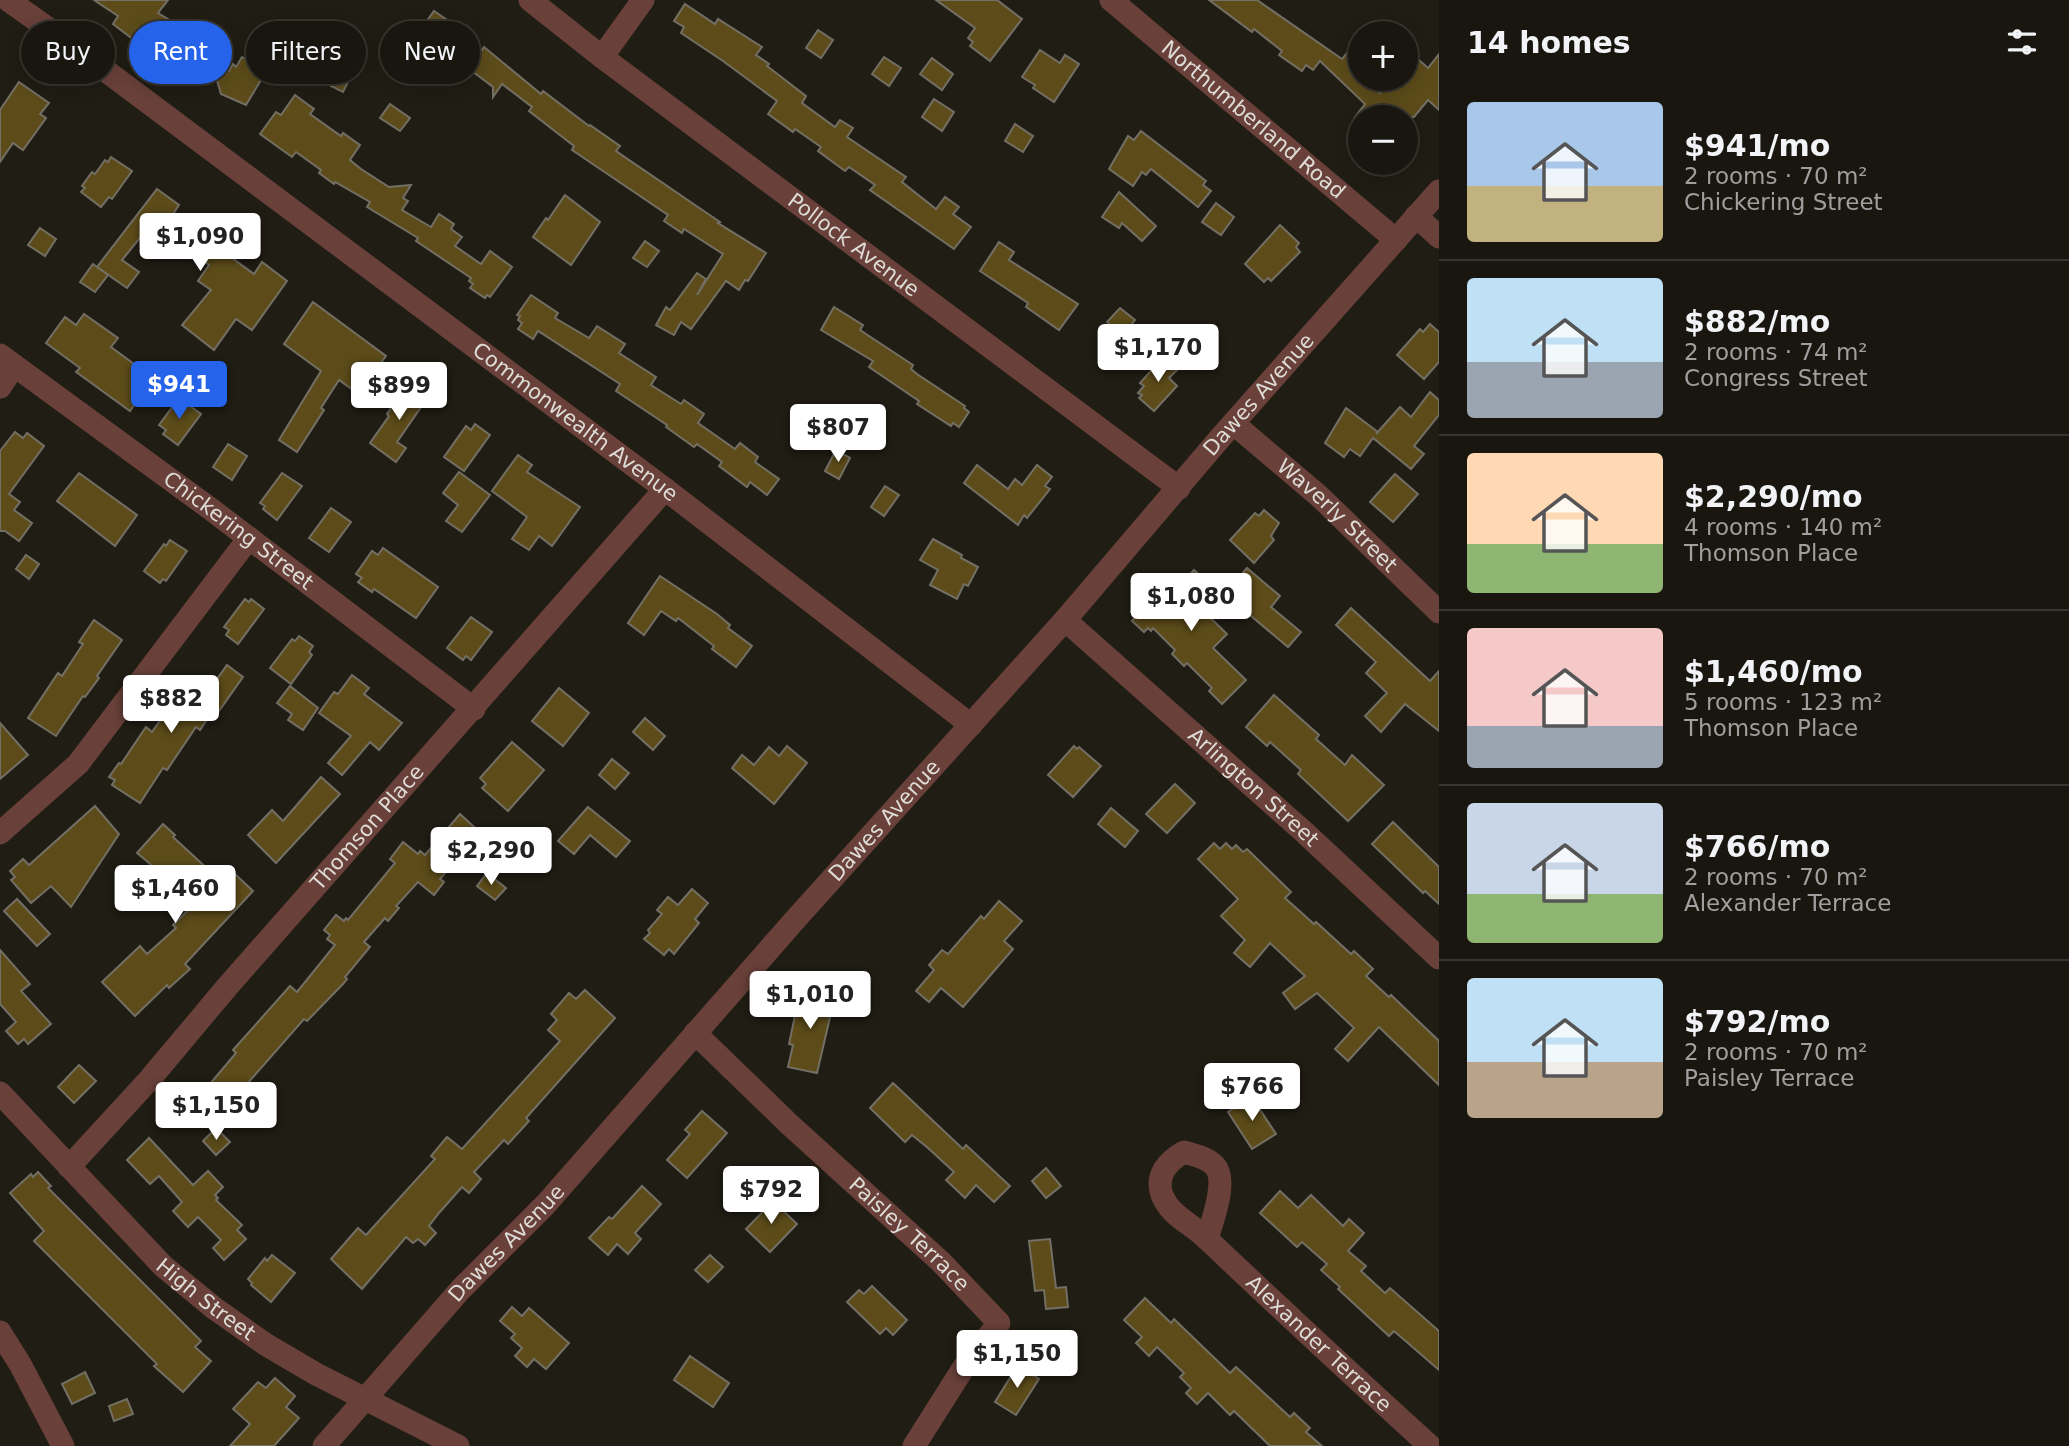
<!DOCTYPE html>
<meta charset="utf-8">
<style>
body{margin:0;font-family:"DejaVu Sans",sans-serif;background:#25231d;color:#f1f3f6;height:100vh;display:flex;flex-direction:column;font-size:26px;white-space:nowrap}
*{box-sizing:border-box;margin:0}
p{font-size:23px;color:#9f9f9e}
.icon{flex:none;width:38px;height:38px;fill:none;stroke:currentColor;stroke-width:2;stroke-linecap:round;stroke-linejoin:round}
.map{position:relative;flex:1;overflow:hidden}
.details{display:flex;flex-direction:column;background:#18160f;width:630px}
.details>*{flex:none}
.top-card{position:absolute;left:21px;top:21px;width:665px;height:63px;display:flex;gap:14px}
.buttons{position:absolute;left:1348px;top:21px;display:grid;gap:14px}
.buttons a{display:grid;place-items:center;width:70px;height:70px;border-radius:50%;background:#18160f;box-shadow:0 4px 18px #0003,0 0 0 2px #36352f;font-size:35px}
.price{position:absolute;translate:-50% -60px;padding:0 16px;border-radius:7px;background:#fff;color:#222;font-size:23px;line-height:46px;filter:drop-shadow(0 2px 4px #0008)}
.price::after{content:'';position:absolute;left:50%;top:42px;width:21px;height:16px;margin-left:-10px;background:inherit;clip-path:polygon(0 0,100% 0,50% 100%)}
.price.active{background:#2563eb;color:#fff}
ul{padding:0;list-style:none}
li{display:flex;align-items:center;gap:21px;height:175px;padding:0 28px}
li+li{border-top:2px solid #36352f}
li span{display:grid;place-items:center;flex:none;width:196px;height:140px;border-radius:7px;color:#555}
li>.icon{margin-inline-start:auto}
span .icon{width:84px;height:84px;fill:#fffc;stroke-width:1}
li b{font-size:30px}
h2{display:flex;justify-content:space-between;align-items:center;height:84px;padding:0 28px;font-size:30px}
.pill{padding:0 24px;border-radius:32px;background:#18160f;box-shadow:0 4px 18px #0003,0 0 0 2px #36352f;font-size:24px;line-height:63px}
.pill.active{background:#2563eb;color:#fff}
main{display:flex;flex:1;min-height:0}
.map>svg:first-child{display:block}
.building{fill:#5d4c1a;stroke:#736f64;stroke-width:2}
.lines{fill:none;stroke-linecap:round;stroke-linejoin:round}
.minor{stroke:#69403a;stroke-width:23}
.labels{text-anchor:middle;stroke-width:5;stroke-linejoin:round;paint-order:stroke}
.street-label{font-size:21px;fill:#dedcd6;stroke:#17140b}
</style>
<main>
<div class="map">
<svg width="1439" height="1446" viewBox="0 0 1439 1446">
<rect width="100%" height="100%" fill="#201d14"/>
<!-- building -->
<g class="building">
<polygon points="94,0 168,0 158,13 188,31 192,24 209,35 199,51 204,55 190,76 162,57 165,53 139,34 134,40 113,24 118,16"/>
<polygon points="936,0 997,0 1022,19 990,61 970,46 973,42 968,38 975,28"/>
<polygon points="1209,0 1257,0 1342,59 1360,38 1360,79 1365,79 1380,93 1392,79 1405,79 1419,60 1428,68 1439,54 1439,110 1428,100 1414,117 1355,117 1365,104 1320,61 1313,70 1306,65 1302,71 1279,55 1282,51 1254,29 1252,32"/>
<polygon points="685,4 715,24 718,19 762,47 756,55 769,64 767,66 806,96 802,103 835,127 840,120 853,128 847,137 906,177 902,182 936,209 945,197 959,207 953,214 971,227 954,249 870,190 875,185 849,167 845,171 818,151 821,147 795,129 793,132 768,114 777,101 723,61 681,33 684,27 674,21"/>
<polygon points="434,11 459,28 437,59 412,42"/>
<polygon points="818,30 833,40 821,58 806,48"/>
<polygon points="484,47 541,94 543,91 589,126 590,125 620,146 616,151 720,222 718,223 766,253 748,281 745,280 739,290 726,281 691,329 681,322 674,335 656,325 666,307 670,310 697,273 706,279 697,295 723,254 684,229 682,233 664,221 668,215 572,150 574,146 529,111 532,107 502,84 493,97 493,87 468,68 473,62 470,60 479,48 482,50"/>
<polygon points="1040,50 1060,63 1065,55 1079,64 1054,102 1033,88 1035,85 1022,77"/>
<polygon points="242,57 256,65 254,69 264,75 246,105 221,94 211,60 229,71 233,64 236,67"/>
<polygon points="884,57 901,68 889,86 872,74"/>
<polygon points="932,58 953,74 942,90 920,74"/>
<polygon points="336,66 352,74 343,92 327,84"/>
<polygon points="19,82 49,103 40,114 46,118 23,150 13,143 0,162 0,110"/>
<polygon points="295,95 314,109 310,114 341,136 343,133 360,145 350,160 361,169 389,187 411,185 403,198 408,201 402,210 431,227 439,214 454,224 451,229 462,237 455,246 481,264 490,251 512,267 490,297 487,295 485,298 470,288 473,284 469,281 471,278 416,241 418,238 367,207 370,202 335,182 334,184 319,173 321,170 296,152 292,157 260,134 276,112 281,115"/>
<polygon points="934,99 954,112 942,131 922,117"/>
<polygon points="390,104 410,118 400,131 380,118"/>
<polygon points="1015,124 1033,136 1023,152 1005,141"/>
<polygon points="1141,131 1206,181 1203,185 1211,191 1198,207 1151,169 1146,175 1142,172 1133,186 1109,169 1128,136 1134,140"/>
<polygon points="111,157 132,171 112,199 109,197 101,207 81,192 85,188 82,186 92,172 95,174 105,160 108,162"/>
<polygon points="157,189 179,205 173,214 180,220 254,274 262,262 287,281 252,330 236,319 214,350 182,325 211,290 198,281 209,265 164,228 154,242 143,234 122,260 139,272 127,288 97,267"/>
<polygon points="1119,192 1156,226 1142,241 1122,223 1119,228 1102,217"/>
<polygon points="565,195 600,222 571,265 533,237 546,218 548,220"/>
<polygon points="1216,203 1234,217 1221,235 1202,222"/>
<polygon points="1280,225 1299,243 1296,247 1300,252 1271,281 1268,278 1264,282 1245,264"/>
<polygon points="40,228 56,239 45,256 28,245"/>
<polygon points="645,241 659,251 647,267 633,258"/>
<polygon points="999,242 1014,252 1009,260 1078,304 1059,330 1026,307 1028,303 980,271"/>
<polygon points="93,264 108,275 95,292 80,282"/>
<polygon points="531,295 558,313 555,318 589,338 597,326 625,344 619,353 656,377 651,385 681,404 684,400 704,414 698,423 735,449 740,443 758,457 755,462 779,479 767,495 750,482 747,487 719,466 722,462 697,444 694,447 666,427 667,425 616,391 620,384 538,331 533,339 518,329 522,323 518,320 520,316 517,315"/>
<polygon points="313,302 386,356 362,388 357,384 353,390 339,380 321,408 324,410 297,452 279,440 321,371 284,344"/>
<polygon points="834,307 863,325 860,330 913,365 911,369 917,374 965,406 964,408 969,412 959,427 953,423 951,426 917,404 919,401 869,367 873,361 821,330"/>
<polygon points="1120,308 1135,320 1123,335 1107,322"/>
<polygon points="84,314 118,338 111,347 153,378 130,411 76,372 80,368 46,343 65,317 76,325"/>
<polygon points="1430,324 1439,332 1439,362 1424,379 1397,355 1420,329 1423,332"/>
<polygon points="1165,355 1179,368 1169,378 1177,386 1154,411 1139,398 1142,395 1138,393 1144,386 1140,383"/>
<polygon points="408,383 428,397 397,442 406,448 396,462 370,443 389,416 387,414"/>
<polygon points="1430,392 1439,400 1439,415 1414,446 1424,454 1411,469 1373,438 1360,456 1350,449 1344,457 1325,443 1346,408 1378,432 1376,434 1400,407 1411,417"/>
<polygon points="179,398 201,414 178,445 163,434 166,430 159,425"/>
<polygon points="475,424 490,435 464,471 444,457 466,426 471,430"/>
<polygon points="15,432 23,438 27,433 44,446 9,494 20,502 14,510 32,523 19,541 5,531 0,531 0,451"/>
<polygon points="228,444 247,456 232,480 213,467"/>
<polygon points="836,450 850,458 839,479 825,471"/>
<polygon points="518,455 532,465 527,472 580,507 552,546 539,536 529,550 512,539 527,517 492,491"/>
<polygon points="977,465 1008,489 1015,479 1022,485 1037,465 1052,477 1045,486 1050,489 1027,518 1024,515 1018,525 964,483"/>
<polygon points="459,472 490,495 462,532 446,521 458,505 443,493"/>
<polygon points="79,473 137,515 115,546 57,501"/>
<polygon points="282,473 302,486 277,520 263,509 265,506 260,503"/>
<polygon points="1395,474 1418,494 1393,522 1370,502"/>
<polygon points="885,486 899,495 884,516 871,507"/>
<polygon points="331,508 351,522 329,552 309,538"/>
<polygon points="1264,510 1279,523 1271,536 1274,540 1254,563 1230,540 1255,513 1259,516"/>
<polygon points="933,539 962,555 961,558 978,567 968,586 964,584 957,599 930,585 938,570 920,560"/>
<polygon points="170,540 187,551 166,581 163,579 160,583 144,571 164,544 166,546"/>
<polygon points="383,548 438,587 416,618 374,589 372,592 358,582 362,578 356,574 372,551 378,555"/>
<polygon points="26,555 39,564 29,579 16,569"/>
<polygon points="1247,568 1280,596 1271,607 1301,632 1288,647 1245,611 1248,608 1227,591"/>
<polygon points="1194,570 1215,588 1198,606 1227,634 1213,648 1246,680 1222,704 1209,691 1212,688 1187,663 1184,666 1172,654 1175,650 1153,628 1151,631 1148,628 1144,632 1132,621 1136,616 1131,612 1153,588 1167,601"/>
<polygon points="660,576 717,614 730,625 728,628 752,646 736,667 712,649 714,646 678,618 676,621 661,611 644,635 628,623"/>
<polygon points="245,599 249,602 251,599 264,609 238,644 226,635 229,630 224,627"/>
<polygon points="1351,608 1430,681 1439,671 1439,731 1405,704 1381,732 1365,716 1387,693 1366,673 1376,662 1336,625"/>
<polygon points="471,617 492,632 471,660 466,656 463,660 447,648"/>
<polygon points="94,620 122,640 97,676 99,678 85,697 83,696 56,736 28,718 58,673 62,676 83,644 79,642"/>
<polygon points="299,636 313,646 309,652 312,655 291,684 270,668 292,639 295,641"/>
<polygon points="227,665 243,677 214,718 210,715 200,730 196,727 167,770 163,768 140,803 112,785 115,780 109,777 119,763 121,764 146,727 152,732 172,703 168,700 179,684 202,700"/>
<polygon points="352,675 369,688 364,694 402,723 379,750 370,742 342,775 328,763 351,736 319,713 334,692 338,694"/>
<polygon points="290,686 318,708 303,730 288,720 292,714 277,703"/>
<polygon points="559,688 589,713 563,746 532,721"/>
<polygon points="1274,695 1319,735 1316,739 1345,765 1352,755 1384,785 1348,821 1298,774 1301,770 1270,742 1267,746 1246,727"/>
<polygon points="645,718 665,736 653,750 633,732"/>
<polygon points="0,723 28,755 0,779"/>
<polygon points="512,742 544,770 508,811 482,788 486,784 480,778"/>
<polygon points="787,746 807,763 774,804 732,768 742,755 754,765 769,747 779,756"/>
<polygon points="1074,746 1077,749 1079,747 1101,766 1073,797 1048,775"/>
<polygon points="612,759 629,773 615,789 599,775"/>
<polygon points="321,777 340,794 276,863 248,835 272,810 283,821"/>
<polygon points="1175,784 1195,803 1167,833 1146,814"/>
<polygon points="95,806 119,834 71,907 51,886 31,903 11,880 15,877 10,871 23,859 29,865"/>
<polygon points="588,807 630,841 616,857 590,835 574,854 558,841"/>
<polygon points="1111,808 1138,831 1125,847 1098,824"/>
<polygon points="460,814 484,836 469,854 464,850 440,879 444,882 434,895 418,882 396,906 399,908 388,921 385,918 364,942 370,947 345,977 347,979 343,984 307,1021 304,1019 225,1109 204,1091 236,1053 233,1050 290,986 297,992 335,945 327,939 330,935 324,930 336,915 344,921 346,918 348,920 395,863 390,859 403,842 418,854 420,851 425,855"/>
<polygon points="1393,822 1439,867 1439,904 1425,891 1423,893 1372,844"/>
<polygon points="163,824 175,835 173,837 225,885 235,874 253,891 185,964 190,969 169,988 167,985 135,1016 102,982 140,946 147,954 176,928 173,925 206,893 178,867 168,879 137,853"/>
<polygon points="1214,843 1220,849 1226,843 1232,849 1236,845 1243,852 1247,849 1291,892 1285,898 1314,924 1316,922 1351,954 1354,951 1373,969 1366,976 1389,997 1391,995 1439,1041 1439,1085 1379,1027 1348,1061 1335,1049 1354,1028 1317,993 1295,1009 1283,993 1305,976 1270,943 1250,967 1234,953 1245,940 1221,916 1238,899 1198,859"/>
<polygon points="487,873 506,888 495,900 477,886"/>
<polygon points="692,889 708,903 695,919 699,923 674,954 669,949 664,955 644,939 650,933 648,930 662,914 657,910 668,897 678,905"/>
<polygon points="17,899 50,934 37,946 4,911"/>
<polygon points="999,901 1022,921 1004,941 1013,949 963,1007 941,988 929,1002 916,991 934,970 929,965 942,950 948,954 981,916 984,919"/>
<polygon points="0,950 30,984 21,991 51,1024 28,1044 24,1039 18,1044 6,1031 16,1022 0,1004"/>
<polygon points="585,990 615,1018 526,1118 529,1121 508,1144 504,1140 474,1172 481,1179 469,1193 462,1187 439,1213 429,1226 436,1233 425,1245 418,1239 413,1243 406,1237 362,1289 331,1259 358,1228 366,1235 435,1159 431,1156 447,1137 462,1149 560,1041 548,1030 557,1020 551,1014 569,993 576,999"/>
<polygon points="812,990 835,996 817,1073 788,1067 793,1045 789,1044 798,1001 808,1003"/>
<polygon points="79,1065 96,1081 74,1103 58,1087"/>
<polygon points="893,1083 963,1149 966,1145 1010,1186 994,1202 976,1185 965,1198 946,1180 954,1172 928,1148 912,1135 905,1142 870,1108"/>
<polygon points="1251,1096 1276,1134 1252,1149 1228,1112"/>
<polygon points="702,1111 727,1133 687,1178 667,1160 690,1134 685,1130"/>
<polygon points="216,1128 230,1142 216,1155 203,1141"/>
<polygon points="149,1138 193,1185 208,1171 223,1187 215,1195 218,1198 216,1200 242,1225 237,1230 246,1239 224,1260 213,1248 221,1240 198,1217 188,1227 173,1211 182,1202 159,1176 150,1184 127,1160"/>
<polygon points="1046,1168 1061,1186 1046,1198 1032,1181"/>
<polygon points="38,1172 51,1186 48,1188 201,1341 195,1347 211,1361 183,1392 154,1366 157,1364 34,1241 44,1231 10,1193 31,1174 33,1177"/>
<polygon points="642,1186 661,1204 635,1233 641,1239 628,1254 617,1244 608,1255 589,1238 609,1217 612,1219"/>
<polygon points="1280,1191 1298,1208 1311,1195 1343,1226 1349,1219 1364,1233 1348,1251 1366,1266 1361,1271 1385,1293 1390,1288 1439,1331 1439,1370 1394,1331 1389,1336 1338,1289 1340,1287 1321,1270 1327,1264 1302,1242 1297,1247 1260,1213"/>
<polygon points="773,1201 797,1224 770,1252 746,1229"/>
<polygon points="1050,1239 1056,1288 1066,1287 1068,1307 1046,1309 1044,1290 1035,1291 1029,1241"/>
<polygon points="272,1255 295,1273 271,1302 251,1285 252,1283 248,1279 265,1258 267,1261"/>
<polygon points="710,1255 723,1267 708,1282 695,1270"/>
<polygon points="872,1286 907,1320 893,1335 886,1328 880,1334 847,1302 859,1290 864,1294"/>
<polygon points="1145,1298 1171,1323 1174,1319 1230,1373 1236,1367 1290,1417 1294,1413 1310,1428 1306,1432 1322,1446 1270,1446 1234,1411 1230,1415 1208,1393 1197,1404 1186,1393 1191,1388 1180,1377 1184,1373 1157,1347 1149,1356 1136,1343 1142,1337 1124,1320"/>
<polygon points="512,1307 522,1316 529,1308 569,1343 546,1369 534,1359 527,1367 515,1356 522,1348 511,1338 515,1334 500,1321"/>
<polygon points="690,1356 729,1383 713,1407 674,1380"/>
<polygon points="1018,1365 1039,1379 1016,1415 995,1402"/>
<polygon points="85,1372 95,1393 72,1404 62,1384"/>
<polygon points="275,1378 295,1396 286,1407 299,1418 274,1446 230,1446 250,1424 233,1409 258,1382 266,1388"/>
<polygon points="127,1399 133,1414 114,1421 109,1406"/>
</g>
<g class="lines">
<!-- minor -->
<g class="minor">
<path id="s1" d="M8 0 70 44 665 489 971 725"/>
<path id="s2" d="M530 0 602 57 1179 488"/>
<path id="s3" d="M1111 0 1396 240"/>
<polyline points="602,57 643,0"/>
<polyline points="1416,216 1439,237"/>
<path id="s4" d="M0 355 208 507 474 709"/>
<polyline points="0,387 14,366"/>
<path id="s5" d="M1234 424 1319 496 1439 612"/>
<path id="s6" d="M1065 620 1304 832 1439 958"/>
<polyline points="0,833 78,764 249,538"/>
<path id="s7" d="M695 1033 789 1124 941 1262 999 1323 964 1367 914 1446"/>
<path id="s8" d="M0 1093 163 1266 214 1308 265 1344 316 1374 458 1446"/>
<path id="s9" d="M69 1167 149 1080 227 987 665 489"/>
<path id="s10" d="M1207 1239C1212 1221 1228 1182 1215 1166 1208 1158 1194 1155 1184 1152 1168 1161 1155 1175 1162 1195 1171 1217 1191 1223 1207 1239 1281 1309 1355 1378 1430 1446"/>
<polyline points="0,1332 20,1364 63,1446"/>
<path id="s11" d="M324 1446 461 1289 546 1204 794 921 1065 620 1221 437 1439 191"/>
</g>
</g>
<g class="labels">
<!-- street labels -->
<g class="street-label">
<text dy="7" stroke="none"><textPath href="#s3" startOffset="186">Northumberland Road</textPath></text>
<text dy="7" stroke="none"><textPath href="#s2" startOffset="406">Pollock Avenue</textPath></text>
<text dy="7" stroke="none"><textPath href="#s11" startOffset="1407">Dawes Avenue</textPath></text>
<text dy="7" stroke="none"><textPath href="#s1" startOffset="707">Commonwealth Avenue</textPath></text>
<text dy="7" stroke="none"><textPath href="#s5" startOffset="138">Waverly Street</textPath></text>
<text dy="7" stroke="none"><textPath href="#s4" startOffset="296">Chickering Street</textPath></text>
<text dy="7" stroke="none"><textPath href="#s6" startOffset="252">Arlington Street</textPath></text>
<text dy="7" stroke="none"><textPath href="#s11" startOffset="840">Dawes Avenue</textPath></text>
<text dy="7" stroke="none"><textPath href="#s9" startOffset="452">Thomson Place</textPath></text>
<text dy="7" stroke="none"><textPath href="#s7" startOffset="294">Paisley Terrace</textPath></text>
<text dy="7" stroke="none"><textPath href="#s11" startOffset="273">Dawes Avenue</textPath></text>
<text dy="7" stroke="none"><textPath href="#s8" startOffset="292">High Street</textPath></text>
<text dy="7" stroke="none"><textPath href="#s10" startOffset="380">Alexander Terrace</textPath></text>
</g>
</g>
</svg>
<div class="buttons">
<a>+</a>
<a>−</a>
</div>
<b class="price" style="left:200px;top:273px">$1,090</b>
<b class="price" style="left:1158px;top:384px">$1,170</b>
<b class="price active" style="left:179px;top:421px">$941</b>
<b class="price" style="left:399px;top:422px">$899</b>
<b class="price" style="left:838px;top:464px">$807</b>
<b class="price" style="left:1191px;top:633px">$1,080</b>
<b class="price" style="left:171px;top:735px">$882</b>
<b class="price" style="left:491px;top:887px">$2,290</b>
<b class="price" style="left:175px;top:925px">$1,460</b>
<b class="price" style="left:810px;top:1031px">$1,010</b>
<b class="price" style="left:1252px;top:1123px">$766</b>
<b class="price" style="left:216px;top:1142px">$1,150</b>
<b class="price" style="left:771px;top:1226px">$792</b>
<b class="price" style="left:1017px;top:1390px">$1,150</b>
<div class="top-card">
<a class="pill">Buy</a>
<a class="pill active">Rent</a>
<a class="pill">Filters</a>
<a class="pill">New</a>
</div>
</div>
<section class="details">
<h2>14 homes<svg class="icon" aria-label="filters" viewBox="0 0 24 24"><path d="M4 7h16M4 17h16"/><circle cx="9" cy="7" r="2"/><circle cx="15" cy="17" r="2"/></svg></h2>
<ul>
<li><span style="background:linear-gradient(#a9c7e8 60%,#c2b280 0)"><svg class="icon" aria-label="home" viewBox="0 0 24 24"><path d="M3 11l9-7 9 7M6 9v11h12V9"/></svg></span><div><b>$941/mo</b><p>2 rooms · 70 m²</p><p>Chickering Street</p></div></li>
<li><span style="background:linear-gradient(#bfe0f5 60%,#9aa5b1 0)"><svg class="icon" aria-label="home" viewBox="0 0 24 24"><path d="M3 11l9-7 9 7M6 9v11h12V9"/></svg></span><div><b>$882/mo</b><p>2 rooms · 74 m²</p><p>Congress Street</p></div></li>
<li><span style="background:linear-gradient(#ffd9b3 65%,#8fb573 0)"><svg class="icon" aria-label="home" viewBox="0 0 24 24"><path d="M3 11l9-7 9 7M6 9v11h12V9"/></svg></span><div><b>$2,290/mo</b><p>4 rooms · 140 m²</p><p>Thomson Place</p></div></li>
<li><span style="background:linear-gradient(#f6c9c9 70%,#9aa5b1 0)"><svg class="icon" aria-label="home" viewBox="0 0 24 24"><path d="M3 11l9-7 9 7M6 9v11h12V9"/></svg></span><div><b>$1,460/mo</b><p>5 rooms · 123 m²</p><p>Thomson Place</p></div></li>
<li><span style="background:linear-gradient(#c9d6e8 65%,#8fb573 0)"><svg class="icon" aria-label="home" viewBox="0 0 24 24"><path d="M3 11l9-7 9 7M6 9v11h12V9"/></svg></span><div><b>$766/mo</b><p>2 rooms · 70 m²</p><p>Alexander Terrace</p></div></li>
<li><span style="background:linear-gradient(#bfe0f5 60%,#b9a48a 0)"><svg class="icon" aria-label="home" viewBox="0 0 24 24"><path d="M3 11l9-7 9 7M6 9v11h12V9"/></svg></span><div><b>$792/mo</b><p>2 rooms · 70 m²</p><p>Paisley Terrace</p></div></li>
</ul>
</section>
</main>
